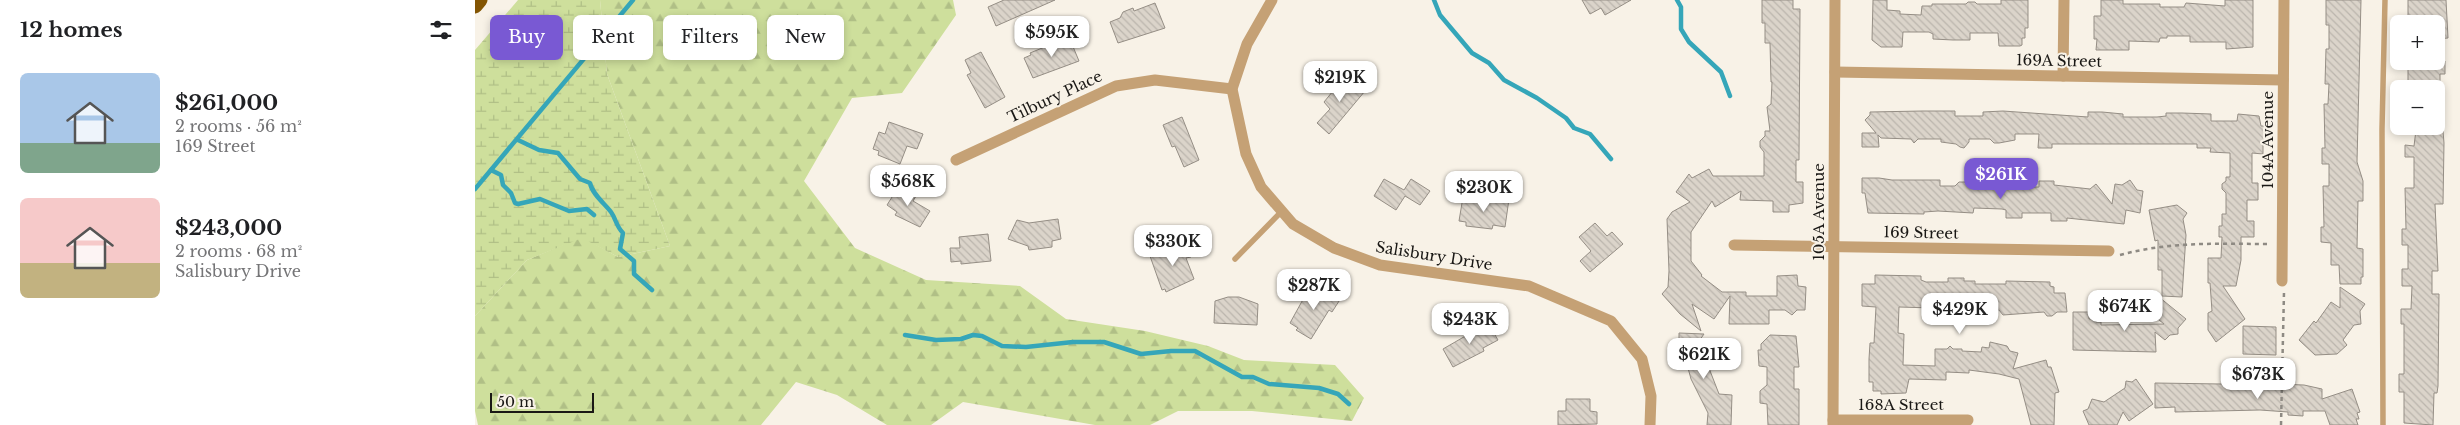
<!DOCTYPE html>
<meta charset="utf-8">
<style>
body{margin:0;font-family:"Libre Baskerville",serif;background:#f6f6f6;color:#202124;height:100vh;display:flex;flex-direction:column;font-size:19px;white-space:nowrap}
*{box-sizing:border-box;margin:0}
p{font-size:16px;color:#757577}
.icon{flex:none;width:28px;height:28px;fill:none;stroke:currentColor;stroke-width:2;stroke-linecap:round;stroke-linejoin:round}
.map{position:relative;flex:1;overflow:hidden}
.drawer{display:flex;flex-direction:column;background:#fff;width:475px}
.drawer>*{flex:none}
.hud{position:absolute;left:15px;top:15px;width:475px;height:45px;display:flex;gap:10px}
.controls{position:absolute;left:1915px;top:15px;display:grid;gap:10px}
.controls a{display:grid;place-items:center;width:55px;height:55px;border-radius:8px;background:#fff;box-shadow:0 2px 8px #0003;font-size:25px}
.scale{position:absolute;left:15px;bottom:12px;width:104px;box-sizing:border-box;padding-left:5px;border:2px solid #1a1815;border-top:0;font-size:14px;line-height:18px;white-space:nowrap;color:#1a1815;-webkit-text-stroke:4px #f8f2e7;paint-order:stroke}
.price{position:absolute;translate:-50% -42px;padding:0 11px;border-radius:10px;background:#fff;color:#222;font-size:16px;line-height:32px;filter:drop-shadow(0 1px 2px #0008)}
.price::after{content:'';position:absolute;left:50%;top:30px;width:15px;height:11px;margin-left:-8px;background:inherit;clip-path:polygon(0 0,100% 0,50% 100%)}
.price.on{background:#7959d3;color:#fff}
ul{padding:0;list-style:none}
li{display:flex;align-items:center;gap:15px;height:125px;padding:0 20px}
li span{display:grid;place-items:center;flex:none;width:140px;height:100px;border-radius:8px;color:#555}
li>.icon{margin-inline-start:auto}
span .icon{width:60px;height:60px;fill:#fffc;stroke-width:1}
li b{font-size:21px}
h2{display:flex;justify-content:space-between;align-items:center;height:60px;padding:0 20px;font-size:21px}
.chip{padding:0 18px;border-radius:8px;background:#fff;box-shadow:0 2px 8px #0003;font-size:18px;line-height:45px}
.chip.on{background:#7959d3;color:#fff}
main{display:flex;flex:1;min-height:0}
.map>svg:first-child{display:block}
.forest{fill:url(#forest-firs)}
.wetland{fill:url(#wetland-marsh)}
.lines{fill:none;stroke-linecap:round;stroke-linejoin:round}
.stream{stroke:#35a6b9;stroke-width:4.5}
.building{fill:url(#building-back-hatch);stroke:#958e85}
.path{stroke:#8e8a83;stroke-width:2.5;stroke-dasharray:4 4;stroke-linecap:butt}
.service{stroke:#c5a175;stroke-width:5.5}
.minor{stroke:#c5a175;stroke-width:11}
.trunk{stroke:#835503;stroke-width:15}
.labels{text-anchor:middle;stroke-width:4;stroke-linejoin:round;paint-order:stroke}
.street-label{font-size:15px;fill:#1a1815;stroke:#f8f2e7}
</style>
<main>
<section class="drawer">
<h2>12 homes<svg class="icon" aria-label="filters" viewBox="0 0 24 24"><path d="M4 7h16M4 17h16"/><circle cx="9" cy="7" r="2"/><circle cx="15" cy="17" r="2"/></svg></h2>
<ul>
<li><span style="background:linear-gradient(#a9c7e8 70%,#7fa58c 0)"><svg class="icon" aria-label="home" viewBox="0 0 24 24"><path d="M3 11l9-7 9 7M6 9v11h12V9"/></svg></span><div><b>$261,000</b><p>2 rooms · 56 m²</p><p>169 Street</p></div></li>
<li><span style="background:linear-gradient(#f6c9c9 65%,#c2b280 0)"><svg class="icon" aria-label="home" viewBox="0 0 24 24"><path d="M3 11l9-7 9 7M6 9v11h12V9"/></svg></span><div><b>$243,000</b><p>2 rooms · 68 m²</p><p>Salisbury Drive</p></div></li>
</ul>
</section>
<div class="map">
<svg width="1985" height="425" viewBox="0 0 1985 425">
<defs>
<pattern id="forest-firs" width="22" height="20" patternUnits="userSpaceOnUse" patternTransform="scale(1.25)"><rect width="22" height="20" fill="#cedf9c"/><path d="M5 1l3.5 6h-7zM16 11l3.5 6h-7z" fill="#b0bf86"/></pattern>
<pattern id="wetland-marsh" width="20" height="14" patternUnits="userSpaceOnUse" patternTransform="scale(1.25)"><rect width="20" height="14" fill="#cedf9c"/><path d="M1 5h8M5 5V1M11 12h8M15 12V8" fill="none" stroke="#b0bf86"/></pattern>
<pattern id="building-back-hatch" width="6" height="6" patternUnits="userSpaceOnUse" patternTransform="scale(1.25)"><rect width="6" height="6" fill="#dbd4ca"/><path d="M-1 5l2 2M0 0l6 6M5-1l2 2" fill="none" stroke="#bbb5ad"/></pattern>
</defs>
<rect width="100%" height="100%" fill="#f8f2e7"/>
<!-- forest -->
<polygon class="forest" points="125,0 478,0 481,15 427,93 377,98 329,181 380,248 451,280 545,286 591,319 670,331 733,346 769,360 860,365 889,398 877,421 777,411 703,411 675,425 620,425 488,402 456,425 412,425 362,395 321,382 286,425 3,425 0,411 0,316 52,260 107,237 143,257 195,246 132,74"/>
<!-- wetland -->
<polygon class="wetland" points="43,0 125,0 132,74 195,246 143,257 107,238 52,260 0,316 0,50"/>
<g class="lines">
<!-- stream -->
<g class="stream">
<polyline points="959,0 965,15 997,53 1014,63 1029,80 1062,98 1091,118 1099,128 1115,134 1136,159"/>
<polyline points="1202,0 1206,7 1206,29 1214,42 1246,72 1255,96"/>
<path d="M43 140 64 150 83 153 105 179 115 183C117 194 130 204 136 212 141 219 141 226 148 233L145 249 159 261V274L177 290"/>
<polyline points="16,170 26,175 28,185 36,193 40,203 43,204 65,199 94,211 112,209 119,215"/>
<polyline points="0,189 158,0"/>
<polyline points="430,335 461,340 486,339 498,335 507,336 527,346 551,347 598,342 629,342 666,354 696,351 720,351 767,377 778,377 794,384 844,388 863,394 874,404"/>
</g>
</g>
<!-- building -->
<g class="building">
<polygon points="529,0 580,0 521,26 513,7"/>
<polygon points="1107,0 1156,0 1130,15 1126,8 1115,14"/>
<polygon points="1287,0 1318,0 1318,9 1325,9 1324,160 1321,160 1321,182 1328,182 1328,203 1314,205 1314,212 1298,212 1298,201 1265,200 1266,191 1240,207 1237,201 1216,232 1216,261 1227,275 1226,276 1247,292 1271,292 1271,296 1302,296 1302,276 1322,275 1323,286 1331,287 1330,310 1322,310 1317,315 1310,310 1294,310 1294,324 1254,324 1255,296 1239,319 1217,304 1226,331 1205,314 1187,294 1193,287 1194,271 1192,219 1197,212 1215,202 1201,192 1214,174 1217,178 1234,169 1238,176 1289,176 1289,152 1285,147 1285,141 1290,136 1290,131 1295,131 1292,107 1296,104 1297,82 1296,82 1295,43 1290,43 1290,23 1287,23"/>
<polygon points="1398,0 1412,0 1412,10 1425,11 1425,14 1446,15 1447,6 1457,6 1457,4 1491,4 1493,2 1500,2 1502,4 1526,4 1526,0 1553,0 1553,28 1550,28 1550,38 1547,38 1547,45 1545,46 1524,46 1523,33 1495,33 1495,40 1478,40 1458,39 1458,34 1454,32 1428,32 1427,47 1406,47 1397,40"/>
<polygon points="1626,0 1648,0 1648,4 1685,4 1685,7 1709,7 1711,3 1750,6 1750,0 1778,0 1778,47 1751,49 1751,42 1715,42 1715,36 1692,36 1692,38 1685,38 1684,42 1654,41 1654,50 1621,50 1622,39 1619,39 1619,16 1626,16"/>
<polygon points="1851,0 1886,0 1882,162 1888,181 1888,201 1883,201 1882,248 1888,249 1888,277 1886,277 1886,284 1865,284 1864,265 1856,265 1856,243 1846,242 1846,227 1849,227 1848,186 1854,186 1854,164 1847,164 1847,148 1850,148 1849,104 1853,104 1854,84 1850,84 1851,49 1854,49 1854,25 1851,25"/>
<polygon points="1933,0 1971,0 1973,38 1961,39 1961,24 1933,23"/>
<polygon points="680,3 690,28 643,43 635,22 645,18 648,12 658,8 659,11"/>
<polygon points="594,37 604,61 558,78 549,58 556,55 555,53"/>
<polygon points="506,52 530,97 510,108 492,75 496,73 490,60"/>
<polygon points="1933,61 1970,61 1970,74 1965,74 1965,83 1933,83"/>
<polygon points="871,75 890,91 854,134 842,123 855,109 849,102"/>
<polygon points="1447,111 1480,111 1480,116 1508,116 1508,112 1528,111 1613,117 1613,112 1627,112 1648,114 1648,117 1682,117 1691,116 1691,113 1707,113 1736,114 1736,121 1762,121 1763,114 1784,116 1786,126 1790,126 1790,131 1792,132 1792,145 1788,144 1788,154 1777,153 1777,183 1783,183 1783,200 1772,200 1772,221 1779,221 1779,237 1766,237 1766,260 1761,286 1748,286 1770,319 1741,342 1733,330 1733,313 1737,311 1735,283 1733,283 1733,258 1746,258 1747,237 1744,237 1744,226 1747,226 1747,214 1751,214 1751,193 1747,189 1747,184 1751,181 1751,177 1755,177 1755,153 1735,152 1736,148 1722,148 1722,144 1577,144 1577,148 1563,148 1564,134 1540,134 1540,140 1524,143 1519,143 1515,139 1494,139 1494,142 1489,148 1485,147 1481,144 1466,142 1466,139 1443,139 1439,143 1436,139 1406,138 1403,135 1404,147 1387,147 1387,133 1401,133 1390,120 1395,115 1395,112"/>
<polygon points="707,117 724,160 709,167 700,146 697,147 688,125"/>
<polygon points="414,122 448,134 442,149 432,146 425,164 403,155 404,151 398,149 404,132 410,134"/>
<polygon points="1941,130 1968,131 1969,143 1968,204 1960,204 1963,271 1957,271 1957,294 1964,294 1963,386 1962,393 1959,393 1958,425 1929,423 1929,392 1924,392 1924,374 1929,374 1929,324 1926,324 1926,309 1936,309 1937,286 1927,286 1927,269 1933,269 1933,245 1927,245 1927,229 1931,229 1930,188 1939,188 1939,157 1930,157 1930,145 1939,146"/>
<polygon points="1387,178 1404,178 1417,180 1465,180 1465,186 1480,186 1484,182 1490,182 1493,186 1507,188 1564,187 1564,181 1579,181 1579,185 1615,189 1621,184 1637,204 1640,184 1647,185 1655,180 1662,190 1668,191 1665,213 1651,210 1649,224 1592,218 1592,221 1576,221 1576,213 1547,213 1547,218 1531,218 1531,210 1527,209 1499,208 1498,213 1463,211 1449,212 1449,214 1393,213 1390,193 1387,193"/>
<polygon points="909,179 929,190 936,179 955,191 945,205 930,196 921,210 899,196"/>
<polygon points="424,186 441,196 438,201 455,211 445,227 420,215 422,212 412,205"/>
<polygon points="988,197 1019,201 1020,197 1034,199 1030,227 1018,225 1017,229 991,226 991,222 984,221"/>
<polygon points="1702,205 1712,213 1708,219 1711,235 1707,297 1687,296 1687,270 1683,270 1683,240 1680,241 1674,210"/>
<polygon points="583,219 586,239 577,241 577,247 554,250 553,246 533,239 542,220 554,223"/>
<polygon points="1120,223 1132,236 1137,232 1148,244 1115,272 1105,261 1116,251 1104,237"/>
<polygon points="513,234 516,261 486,264 486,261 476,262 475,248 485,248 484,237"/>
<polygon points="710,243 716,257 711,258 719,279 691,292 690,289 687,290 675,256"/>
<polygon points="1400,275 1446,276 1446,280 1451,282 1473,282 1473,278 1489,278 1489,281 1500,281 1500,284 1531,284 1531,281 1575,282 1575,286 1579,287 1579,293 1590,293 1592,312 1582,312 1577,316 1572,316 1569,312 1528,315 1524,310 1424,307 1423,333 1429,334 1428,365 1460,366 1460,349 1472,349 1475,346 1478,349 1487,349 1487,351 1506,352 1507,347 1514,348 1515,342 1532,346 1535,351 1543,353 1538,369 1571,360 1573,367 1576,367 1584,392 1580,393 1579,425 1556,425 1544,379 1524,374 1494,370 1494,373 1471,372 1471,380 1434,379 1431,393 1406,394 1406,391 1398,391 1398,382 1394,382 1394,359 1395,343 1399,343 1401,307 1387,306 1387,284 1400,284"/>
<polygon points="845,285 866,298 857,312 854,310 836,339 821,330 823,328 815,323 831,294 838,297"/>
<polygon points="1865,287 1890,304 1885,311 1886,324 1879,325 1868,340 1872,345 1862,354 1840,355 1824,340 1839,321 1841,323 1856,302 1865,308"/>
<polygon points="753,297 764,297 783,304 782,325 739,323 740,301"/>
<polygon points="1684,297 1711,319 1703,328 1703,334 1695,335 1690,340 1680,332 1681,352 1598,350 1598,312 1614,312 1614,319 1621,319 1621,322 1626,322 1626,325 1689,324 1673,311"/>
<polygon points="1013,323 1023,340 1008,348 1009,351 978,367 968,349"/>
<polygon points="1768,326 1801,327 1801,355 1768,354"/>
<polygon points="1204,333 1229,334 1215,354 1231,348 1235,362 1232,363 1244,394 1257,395 1256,425 1232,425 1233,413 1216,379 1213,368 1209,369 1207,359 1205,360 1200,343 1204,342"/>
<polygon points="1295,335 1321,336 1324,367 1319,367 1319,389 1324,389 1324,425 1293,425 1292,404 1285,403 1285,391 1292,385 1292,367 1284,366 1283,350 1286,350 1286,344"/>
<polygon points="1661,379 1678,404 1654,421 1648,412 1642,425 1614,425 1608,411 1613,409 1617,399 1629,402 1650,388 1651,381 1657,382"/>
<polygon points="1747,382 1829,385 1847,389 1847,399 1877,389 1885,412 1882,413 1884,419 1881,419 1883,425 1855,425 1850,411 1828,411 1828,416 1813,415 1813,412 1785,410 1700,412 1700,407 1680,408 1680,383 1747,384"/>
<polygon points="1091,399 1115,399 1115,411 1122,412 1122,424 1083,425 1083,411 1091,411"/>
</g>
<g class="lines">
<!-- path -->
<g class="path">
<path d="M1645 255C1696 241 1743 244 1796 244"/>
<polyline points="1806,425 1809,292"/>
</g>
<!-- service -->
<g class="service">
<polyline points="760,259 807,211"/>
<polyline points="1908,425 1907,129 1910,0"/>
</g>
<!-- minor -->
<g class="minor">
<polyline points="797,0 772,44 757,89 771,154 786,187 818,224 859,248 905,265 1054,286 1136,321 1167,359 1176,396 1175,425"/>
<polyline points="1360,72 1808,80"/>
<polyline points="1588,76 1589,0"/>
<polyline points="481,160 641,86 680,80 757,89"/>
<polyline points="1259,245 1634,251"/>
<polyline points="1807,281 1809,0"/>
<polyline points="1358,420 1493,420"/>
<polyline points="1358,425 1360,0"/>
</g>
<!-- trunk -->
<polyline class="trunk" points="0,6 5,0"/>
</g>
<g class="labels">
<!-- street labels -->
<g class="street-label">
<text transform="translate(1584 61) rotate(1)" y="5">169A Street</text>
<text transform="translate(580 97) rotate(-25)" y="5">Tilbury Place</text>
<text transform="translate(1793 140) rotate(-90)" y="5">104A Avenue</text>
<text transform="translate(1344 212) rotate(-90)" y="5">105A Avenue</text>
<text transform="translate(1446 233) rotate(1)" y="5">169 Street</text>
<text transform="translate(959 256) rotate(9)" y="5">Salisbury Drive</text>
<text x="1426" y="410">168A Street</text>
</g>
</g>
</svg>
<div class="controls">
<a>+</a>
<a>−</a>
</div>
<div class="scale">50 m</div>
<b class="price" style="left:577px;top:58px">$595K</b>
<b class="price" style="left:865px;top:103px">$219K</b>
<b class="price on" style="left:1526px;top:200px">$261K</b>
<b class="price" style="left:433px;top:207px">$568K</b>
<b class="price" style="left:1009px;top:213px">$230K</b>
<b class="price" style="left:698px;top:267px">$330K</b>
<b class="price" style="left:839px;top:311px">$287K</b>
<b class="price" style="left:1650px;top:332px">$674K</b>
<b class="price" style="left:1485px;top:335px">$429K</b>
<b class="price" style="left:995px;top:345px">$243K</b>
<b class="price" style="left:1229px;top:380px">$621K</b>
<b class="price" style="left:1783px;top:400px">$673K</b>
<div class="hud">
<a class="chip on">Buy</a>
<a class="chip">Rent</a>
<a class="chip">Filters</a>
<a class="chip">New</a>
</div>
</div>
</main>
